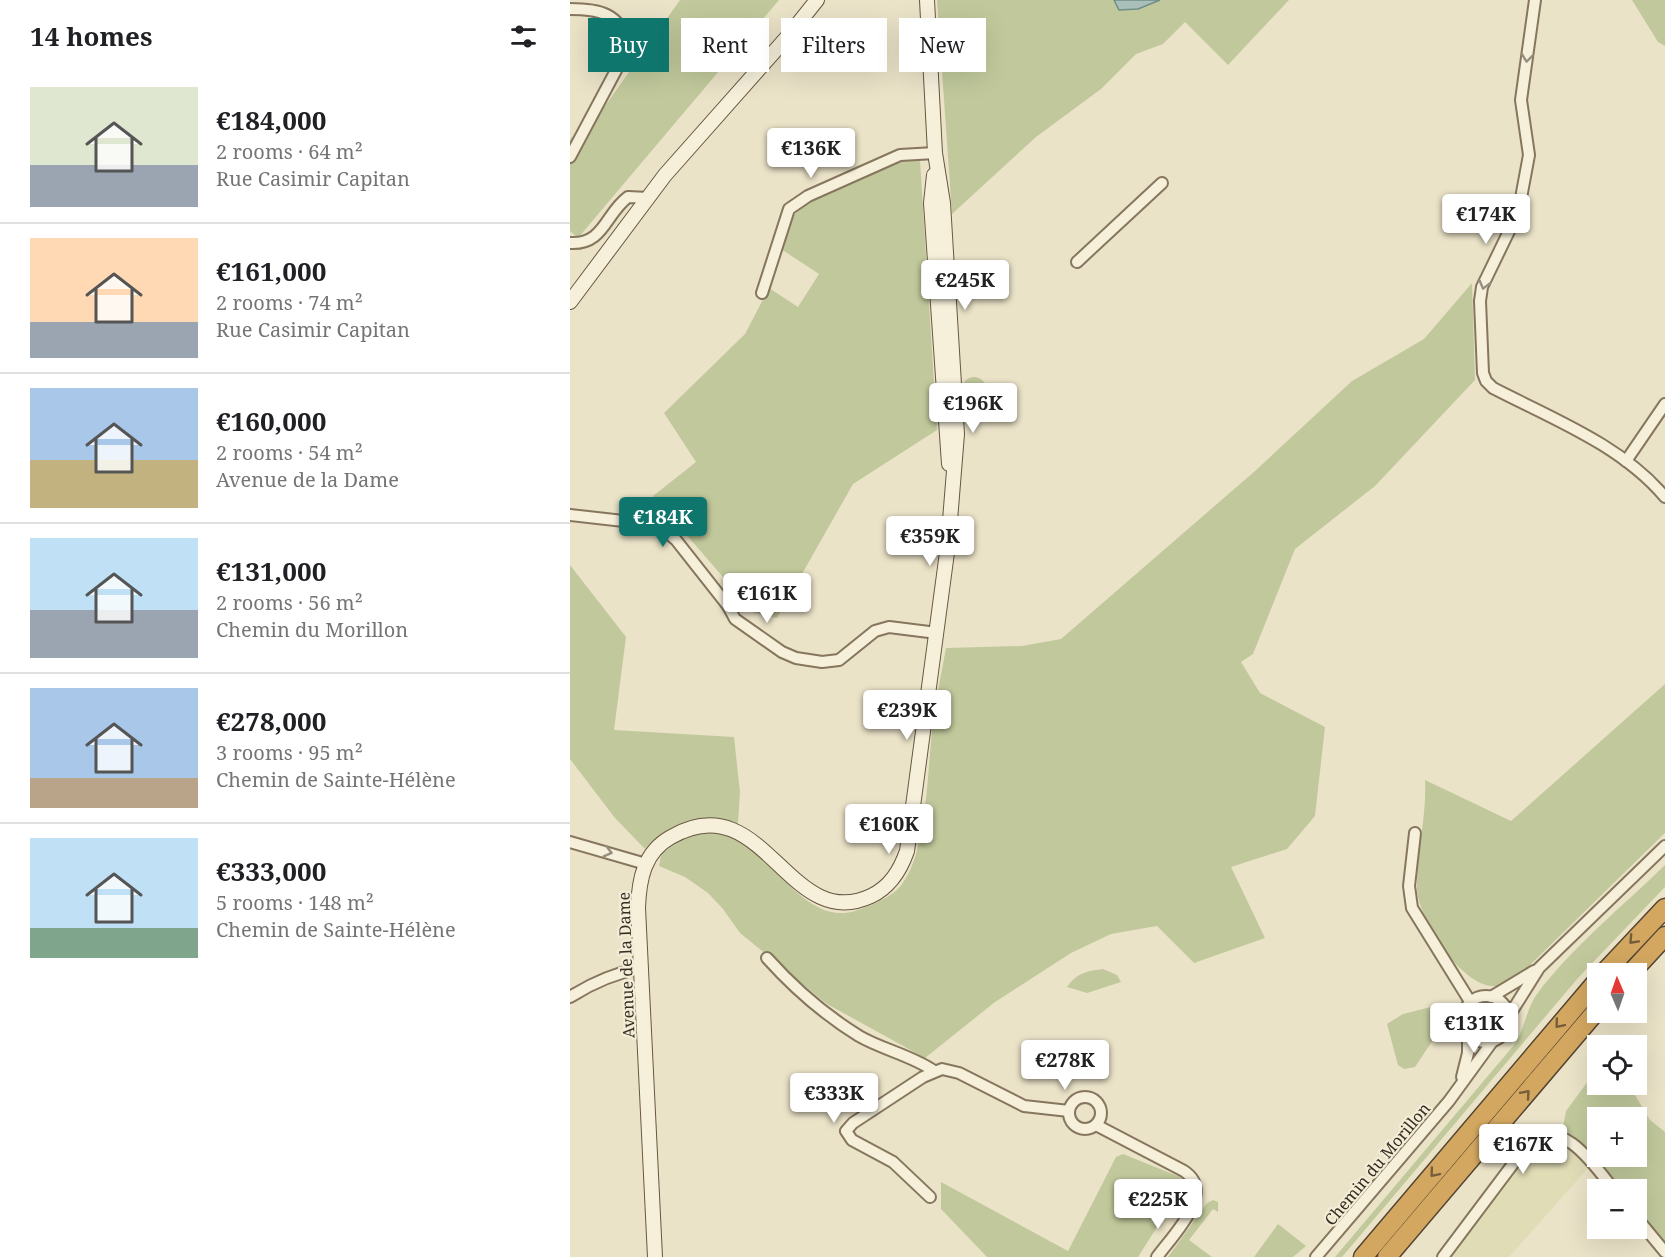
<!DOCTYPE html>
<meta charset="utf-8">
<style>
body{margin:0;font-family:"Noto Serif",serif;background:#f2f2f2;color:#202124;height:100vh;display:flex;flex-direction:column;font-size:22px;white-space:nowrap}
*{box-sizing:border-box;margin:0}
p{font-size:20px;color:#757577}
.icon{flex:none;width:33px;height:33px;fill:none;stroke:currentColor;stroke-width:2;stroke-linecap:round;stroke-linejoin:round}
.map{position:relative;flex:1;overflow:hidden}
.sheet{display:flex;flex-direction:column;background:#fff;width:570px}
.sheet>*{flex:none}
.banner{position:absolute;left:18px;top:18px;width:570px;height:54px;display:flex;gap:12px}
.needle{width:39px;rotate:358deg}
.tools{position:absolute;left:1017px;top:963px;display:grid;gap:12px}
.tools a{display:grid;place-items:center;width:60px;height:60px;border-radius:0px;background:#fff;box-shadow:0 6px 24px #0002;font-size:30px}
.price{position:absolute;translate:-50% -51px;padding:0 14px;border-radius:6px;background:#fff;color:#222;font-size:20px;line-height:39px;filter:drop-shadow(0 2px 3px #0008)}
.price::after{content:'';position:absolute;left:50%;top:36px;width:18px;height:14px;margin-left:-9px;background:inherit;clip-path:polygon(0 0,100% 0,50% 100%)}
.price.active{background:#0f766e;color:#fff}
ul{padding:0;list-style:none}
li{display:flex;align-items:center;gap:18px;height:150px;padding:0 30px}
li+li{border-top:2px solid #e0e0e0}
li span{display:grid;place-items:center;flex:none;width:168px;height:120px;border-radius:0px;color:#555}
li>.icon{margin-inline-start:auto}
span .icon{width:72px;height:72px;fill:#fffc;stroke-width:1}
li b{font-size:26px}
h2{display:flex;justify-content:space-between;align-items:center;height:72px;padding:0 30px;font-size:26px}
.chip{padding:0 21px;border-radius:0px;background:#fff;box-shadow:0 6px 24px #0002;font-size:21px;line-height:54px}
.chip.active{background:#0f766e;color:#fff}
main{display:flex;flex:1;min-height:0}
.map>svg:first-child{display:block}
.farmland{fill:#e0dcb6}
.green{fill:#c1c99c;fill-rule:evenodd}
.water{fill:#a9c0ba;stroke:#708d88;stroke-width:1.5}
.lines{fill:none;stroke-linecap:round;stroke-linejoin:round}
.street-casing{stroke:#86765e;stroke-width:14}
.secondary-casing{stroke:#685741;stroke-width:16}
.highway-casing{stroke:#544432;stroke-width:21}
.street{stroke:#f6f0db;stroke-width:10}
.secondary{stroke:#f6f0db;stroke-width:14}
.highway{stroke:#d3a760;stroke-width:18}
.oneway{stroke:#968e7e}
.oneway2{stroke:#755e3a}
.labels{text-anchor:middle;stroke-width:4.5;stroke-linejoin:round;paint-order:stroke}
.street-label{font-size:16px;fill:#372d21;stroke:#f3edd7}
</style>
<main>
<section class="sheet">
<h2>14 homes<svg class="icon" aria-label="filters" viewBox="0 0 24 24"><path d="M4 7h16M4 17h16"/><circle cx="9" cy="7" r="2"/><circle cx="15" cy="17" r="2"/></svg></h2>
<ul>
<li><span style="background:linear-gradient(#dfe7d0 65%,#9aa5b1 0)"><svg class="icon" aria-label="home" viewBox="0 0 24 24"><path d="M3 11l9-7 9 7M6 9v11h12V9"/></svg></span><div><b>€184,000</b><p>2 rooms · 64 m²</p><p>Rue Casimir Capitan</p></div></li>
<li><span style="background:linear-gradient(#ffd9b3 70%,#9aa5b1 0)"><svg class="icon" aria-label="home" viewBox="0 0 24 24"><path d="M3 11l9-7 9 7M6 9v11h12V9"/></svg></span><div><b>€161,000</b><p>2 rooms · 74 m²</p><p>Rue Casimir Capitan</p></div></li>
<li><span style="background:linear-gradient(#a9c7e8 60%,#c2b280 0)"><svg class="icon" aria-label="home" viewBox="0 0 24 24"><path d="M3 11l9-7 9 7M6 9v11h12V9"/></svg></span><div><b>€160,000</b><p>2 rooms · 54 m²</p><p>Avenue de la Dame</p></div></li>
<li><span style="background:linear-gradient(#bfe0f5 60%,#9aa5b1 0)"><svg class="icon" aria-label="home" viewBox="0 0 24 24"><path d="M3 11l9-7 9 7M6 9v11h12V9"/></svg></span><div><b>€131,000</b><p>2 rooms · 56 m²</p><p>Chemin du Morillon</p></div></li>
<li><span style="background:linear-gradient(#a9c7e8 75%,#b9a48a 0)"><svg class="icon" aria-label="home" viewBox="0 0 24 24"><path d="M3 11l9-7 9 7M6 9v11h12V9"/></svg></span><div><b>€278,000</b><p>3 rooms · 95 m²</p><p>Chemin de Sainte-Hélène</p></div></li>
<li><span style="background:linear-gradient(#bfe0f5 75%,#7fa58c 0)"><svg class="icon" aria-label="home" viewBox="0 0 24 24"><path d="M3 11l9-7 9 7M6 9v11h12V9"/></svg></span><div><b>€333,000</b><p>5 rooms · 148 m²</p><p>Chemin de Sainte-Hélène</p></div></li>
</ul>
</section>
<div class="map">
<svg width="1095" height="1257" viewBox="0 0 1095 1257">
<rect width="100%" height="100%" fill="#ebe3c8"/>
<!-- farmland -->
<polygon class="farmland" points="983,1139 999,1147 1019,1167 939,1257 879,1257 964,1145 970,1141"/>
<!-- green -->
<g class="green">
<polygon points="110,0 209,0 8,238 0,231 0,139 35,106"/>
<polygon points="367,0 719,0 658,65 615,22 593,44 566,54 531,89 466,137 382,214"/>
<polygon points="1062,0 1095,0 1095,46 1088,42"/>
<polygon points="334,160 350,160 367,430 283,484 207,618 184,613 83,496 126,462 94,413 175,334 199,288 228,307 249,274 211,249 219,221 232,206"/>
<path d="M902 283 905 380 805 486 725 549 683 654 671 662 690 693 755 727 745 816 717 849 661 867 695 938 624 963 587 926 541 934 501 953 425 1002 355 1058 257 1004 170 933 153 909 138 893 115 877 89 866 91 855C181 775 213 933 285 911 300 906 323 897 332 884 359 849 357 760 364 715 367 693 372 670 376 648L452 646 491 639 685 471 782 381 854 339Z"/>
<circle cx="404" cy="389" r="12"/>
<path d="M0 565 56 637 44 730 164 737 170 792 168 824C133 815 99 820 75 849L45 818 0 759Z"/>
<path d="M1095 684V833L958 967C950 973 938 985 927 986 893 990 849 920 847 890 846 853 857 817 855 780L941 821Z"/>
<path d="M1095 865V887L1008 978 772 1257H765L944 1045C955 1029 956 1009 967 994 1003 946 1052 907 1095 865Z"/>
<path d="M533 969 547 975 551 982 517 993 497 987C507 973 516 971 533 969Z"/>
<polygon points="861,1007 873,1025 845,1067 834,1069 828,1065 817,1024 833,1014"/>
<circle cx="916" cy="1020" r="12"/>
<path d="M1027 1069 1028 1084 1059 1085 1080 1120 1095 1132V1245L1067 1210 1066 1190 1050 1189 993 1127 996 1111ZM1028 1118H1066V1156H1028Z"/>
<polygon points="553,1154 615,1179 616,1188 611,1201 589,1224 568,1257 417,1257 371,1209 371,1182 498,1251 546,1157"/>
<polygon points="643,1200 648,1202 648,1212 643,1209 619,1240 642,1257 598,1257 637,1203"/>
<polygon points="708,1224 736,1246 723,1257 684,1257"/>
</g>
<!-- water -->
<polygon class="water" points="544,0 590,0 568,9 549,10"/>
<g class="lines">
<defs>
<g id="street">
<path d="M965 0 951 100 959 155 951 198 942 225 912 287 910 301 913 373 916 381 923 388C983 419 1051 445 1095 497"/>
<path d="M0 9C30 9 48 13 60 44L0 157"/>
<path d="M0 243C34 245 35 214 58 197L78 198"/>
<polyline points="507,262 592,183"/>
<polyline points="192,293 219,209 238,196 330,155 365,153"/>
<polyline points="1056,461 1095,404"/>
<polyline points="0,515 89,525 106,540 158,606 165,619 212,652 226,658 252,662 269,660 305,631 319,627 367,633"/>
<polyline points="845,833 839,886 842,908 901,1003"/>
<polyline points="0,842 76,864"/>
<path d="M197 958C223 987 255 1015 289 1036 313 1050 341 1055 364 1071"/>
<circle cx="916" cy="1019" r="23"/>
<path d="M0 997C22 983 45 973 71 968"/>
<polyline points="921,997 964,971"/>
<polyline points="939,1016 969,968 1095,846"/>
<polyline points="892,1077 898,1053 898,1033"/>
<circle cx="515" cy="1113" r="16"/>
<path d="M526 1125 614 1171C647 1193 602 1236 587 1257"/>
<polyline points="360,1197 323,1162 282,1140 276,1131 283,1123 353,1077 372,1069 389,1073 454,1106 499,1111"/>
<polyline points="1066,1217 1095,1252"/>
<polyline points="746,1257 879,1101 922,1042"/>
<path d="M873 1257 958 1144C990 1113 1026 1167 1044 1190"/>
</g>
<g id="secondary">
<polyline points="364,175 361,203 379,464"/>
<polyline points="0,302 95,175 219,35 247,0"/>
<path d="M85 1257 68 908C69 879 74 852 101 837 194 783 218 935 301 896 320 887 330 871 337 851L378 545 387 434 373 203 365 153 357 0"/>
</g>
<g id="highway">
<polyline points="1033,974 1095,908"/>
<polyline points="1060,974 1095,936"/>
<polyline points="793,1257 1028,980"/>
<polyline points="817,1257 1028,1009"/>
</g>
</defs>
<!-- street casing -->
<use href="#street" class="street-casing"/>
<!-- secondary casing -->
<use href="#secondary" class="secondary-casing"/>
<!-- highway casing -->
<use href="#highway" class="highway-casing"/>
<!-- street -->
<use href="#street" class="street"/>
<!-- secondary -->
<use href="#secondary" class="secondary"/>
<!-- highway -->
<use href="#highway" class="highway"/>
</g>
<!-- one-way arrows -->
<defs><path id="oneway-chevron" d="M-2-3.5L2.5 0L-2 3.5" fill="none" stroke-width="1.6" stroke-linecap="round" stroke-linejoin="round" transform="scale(1.5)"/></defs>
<g class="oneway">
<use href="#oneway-chevron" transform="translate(957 58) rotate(97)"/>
<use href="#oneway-chevron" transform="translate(914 285) rotate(105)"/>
<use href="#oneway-chevron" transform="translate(38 852) rotate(15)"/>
</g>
<g class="oneway2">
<use href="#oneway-chevron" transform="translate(1063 940) rotate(133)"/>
<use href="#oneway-chevron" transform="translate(989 1024) rotate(130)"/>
<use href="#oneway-chevron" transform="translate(956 1094) rotate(-49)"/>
<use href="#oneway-chevron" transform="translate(864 1173) rotate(130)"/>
</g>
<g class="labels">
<!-- street labels -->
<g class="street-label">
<text transform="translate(56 965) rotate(-92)" y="6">Avenue de la Dame</text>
<text transform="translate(807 1164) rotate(-50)" y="6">Chemin du Morillon</text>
</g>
</g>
</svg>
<div class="tools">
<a><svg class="needle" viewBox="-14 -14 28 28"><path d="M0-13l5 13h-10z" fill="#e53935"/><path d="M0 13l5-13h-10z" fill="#757577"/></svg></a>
<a><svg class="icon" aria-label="locate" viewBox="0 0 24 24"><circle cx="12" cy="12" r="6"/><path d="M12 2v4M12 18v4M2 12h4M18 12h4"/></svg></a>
<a>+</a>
<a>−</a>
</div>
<b class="price" style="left:241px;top:179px">€136K</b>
<b class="price" style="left:916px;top:245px">€174K</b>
<b class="price" style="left:395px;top:311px">€245K</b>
<b class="price" style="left:403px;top:434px">€196K</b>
<b class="price active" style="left:93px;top:548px">€184K</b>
<b class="price" style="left:360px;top:567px">€359K</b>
<b class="price" style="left:197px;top:624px">€161K</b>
<b class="price" style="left:337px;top:741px">€239K</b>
<b class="price" style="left:319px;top:855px">€160K</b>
<b class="price" style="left:904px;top:1054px">€131K</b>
<b class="price" style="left:495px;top:1091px">€278K</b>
<b class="price" style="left:264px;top:1124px">€333K</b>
<b class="price" style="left:953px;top:1175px">€167K</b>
<b class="price" style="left:588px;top:1230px">€225K</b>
<div class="banner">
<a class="chip active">Buy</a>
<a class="chip">Rent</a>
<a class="chip">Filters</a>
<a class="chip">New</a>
</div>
</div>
</main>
